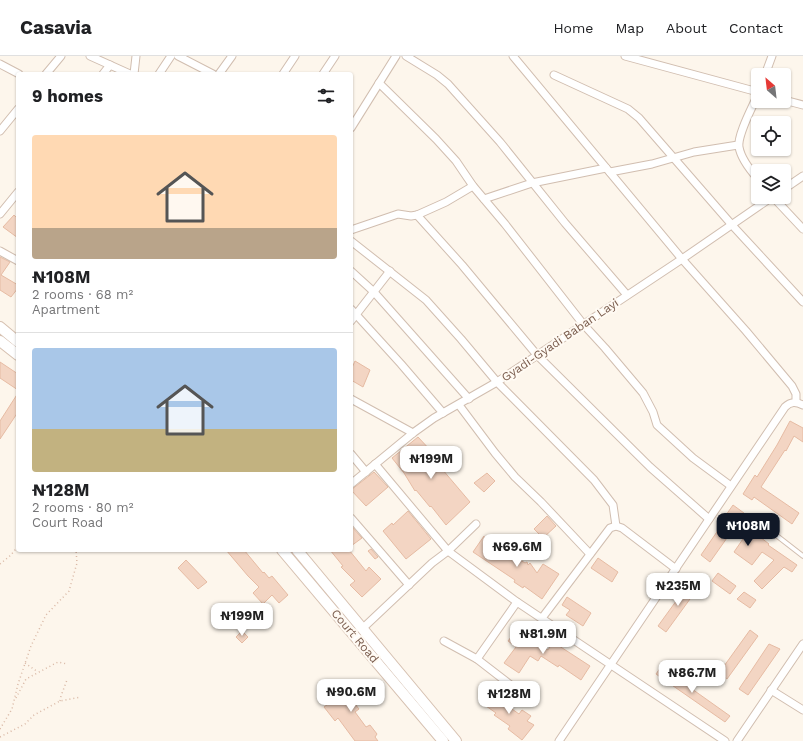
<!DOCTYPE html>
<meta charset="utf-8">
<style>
body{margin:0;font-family:"Work Sans",sans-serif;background:#f6f6f6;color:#202124;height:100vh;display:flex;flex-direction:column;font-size:15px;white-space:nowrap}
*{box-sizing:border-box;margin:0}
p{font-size:13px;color:#757577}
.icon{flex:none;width:22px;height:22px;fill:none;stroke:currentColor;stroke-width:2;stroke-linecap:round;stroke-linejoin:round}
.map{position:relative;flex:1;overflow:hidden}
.drawer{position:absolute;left:16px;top:16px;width:337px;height:480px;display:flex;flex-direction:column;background:#fff;border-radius:4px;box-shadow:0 1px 3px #0004}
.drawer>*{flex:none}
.needle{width:26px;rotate:332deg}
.controls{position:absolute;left:751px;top:12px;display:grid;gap:8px}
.controls a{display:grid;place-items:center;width:40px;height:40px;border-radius:4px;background:#fff;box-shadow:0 1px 3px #0004;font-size:20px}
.price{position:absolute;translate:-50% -34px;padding:0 9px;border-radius:8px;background:#fff;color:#222;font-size:13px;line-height:26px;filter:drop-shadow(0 1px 2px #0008)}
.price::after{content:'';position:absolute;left:50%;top:24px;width:12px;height:9px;margin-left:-6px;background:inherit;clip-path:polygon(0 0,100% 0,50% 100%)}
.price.selected{background:#111827;color:#fff}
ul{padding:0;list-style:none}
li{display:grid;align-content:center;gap:8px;height:212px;padding:0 16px}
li+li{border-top:1px solid #e0e0e0}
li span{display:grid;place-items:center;height:124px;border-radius:4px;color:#555}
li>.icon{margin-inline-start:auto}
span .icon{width:72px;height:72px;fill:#fffc;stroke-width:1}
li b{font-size:17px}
h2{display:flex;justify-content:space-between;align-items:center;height:48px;padding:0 16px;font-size:17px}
header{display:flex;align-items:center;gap:24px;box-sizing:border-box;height:56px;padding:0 20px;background:#fff;border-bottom:1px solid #e0e0e0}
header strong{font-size:19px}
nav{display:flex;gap:22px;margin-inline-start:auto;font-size:14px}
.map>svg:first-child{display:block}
.building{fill:#f3d5c3;stroke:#e6bba3}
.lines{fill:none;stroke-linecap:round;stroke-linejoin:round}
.lane-casing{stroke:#d1beb0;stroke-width:5.5}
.street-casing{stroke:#d1beb0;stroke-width:9}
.secondary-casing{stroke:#d6c0b0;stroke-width:12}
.path{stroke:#d9b8a5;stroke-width:1.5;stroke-dasharray:1 3;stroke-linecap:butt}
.lane{stroke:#fff;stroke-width:3.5}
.street{stroke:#fff;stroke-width:7}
.secondary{stroke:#fff;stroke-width:10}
.labels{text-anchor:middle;stroke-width:4;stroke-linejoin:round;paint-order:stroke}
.street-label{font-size:12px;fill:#7a5c4d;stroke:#fffaf3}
</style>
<header>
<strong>Casavia</strong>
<nav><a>Home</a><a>Map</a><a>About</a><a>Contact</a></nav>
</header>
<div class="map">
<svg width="803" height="685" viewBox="0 0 803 685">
<rect width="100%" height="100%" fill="#fdf6ec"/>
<!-- building -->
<g class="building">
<polygon points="14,159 18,163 18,182 3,171"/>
<polygon points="0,201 10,206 1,219 18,229 18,232 11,241 0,234"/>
<polygon points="355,305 370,314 363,331 351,324 351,314"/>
<polygon points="0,306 18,318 18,334 0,322"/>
<polygon points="18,337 18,356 0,383 0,365"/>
<polygon points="790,365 803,372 803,386 794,380 786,395 785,394 761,431 799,457 792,468 754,441 752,444 743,438 755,419 757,421 777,389"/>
<polygon points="418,381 432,396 444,411 442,413 470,446 446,469 431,450 430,451 416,434 415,435 404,417 392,402"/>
<polygon points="374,416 388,431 366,450 351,434"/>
<polygon points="487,417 495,425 484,436 474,427"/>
<polygon points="733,449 744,457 738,464 769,488 768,489 797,509 792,516 784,511 762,533 754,525 774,504 762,496 752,509 734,496 745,480 734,472 710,506 701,499 721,470 719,469"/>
<polygon points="408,455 431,483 406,503 383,475 392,467 393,469"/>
<polygon points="547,460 556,470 543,482 534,473"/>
<polygon points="351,470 362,482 351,490"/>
<polygon points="484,480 495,489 499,487 508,496 525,507 527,506 528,509 530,507 537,517 543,508 559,518 542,543 524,530 523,532 514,526 515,524 473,496"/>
<polygon points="371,493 378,501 375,503 368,495"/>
<polygon points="226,494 244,494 263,517 264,516 269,522 272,520 288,539 279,547 272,539 263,548 253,537 259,531 248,520"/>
<polygon points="330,494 349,494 366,515 369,511 381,523 362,541 350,529 355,525 341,511 343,510"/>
<polygon points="598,502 618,516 612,526 591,512"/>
<polygon points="186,504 207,526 198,533 178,512"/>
<polygon points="718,517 736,530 730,538 712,525"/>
<polygon points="690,526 698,532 666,576 658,570"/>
<polygon points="744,536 756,544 750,552 737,543"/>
<polygon points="567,541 591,557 583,570 566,559 570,554 562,549"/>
<polygon points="517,573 548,594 553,586 590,610 581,624 559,609 558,611 541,600 538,605 530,600 519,617 504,607 516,591 508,585"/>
<polygon points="750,574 758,580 727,623 719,617"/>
<polygon points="242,575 248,581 242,587 236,581"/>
<polygon points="769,588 780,593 748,639 739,633"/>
<polygon points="661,611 730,660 725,666 656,618"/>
<polygon points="357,627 367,639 355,648 359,653 355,656 366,671 370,669 377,678 375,681 378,685 355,685 338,662 335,665 324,651 335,643 331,637 339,630 345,637"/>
<polygon points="488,633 504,643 502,646 519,658 522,654 531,660 527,665 534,669 522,684 508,673 510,670 494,659 496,657 486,650 488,647 482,643"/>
</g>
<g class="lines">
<defs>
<polyline id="lane" points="772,476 803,500"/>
<g id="street">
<polyline points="90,0 130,18"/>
<polyline points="178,0 213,18"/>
<polyline points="406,0 437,19 448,28 500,86 565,167 627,239"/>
<polyline points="513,0 682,203 746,275 792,330 796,338 796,346"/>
<polyline points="625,0 758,36"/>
<polyline points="0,8 19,18"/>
<polyline points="46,18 61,0"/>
<polyline points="103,18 110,9"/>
<polyline points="134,18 136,0"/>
<polyline points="159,18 171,0"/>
<polyline points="219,18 232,0"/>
<polyline points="283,18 295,0"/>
<polyline points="323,18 335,0"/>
<polyline points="554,19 628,53 639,62 732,169 803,246"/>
<polyline points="765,19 772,0"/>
<polyline points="379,27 436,83 456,105 473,130 505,168 583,268 605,292 643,337 653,356 657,369 693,402 731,430"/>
<path d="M758 38C753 50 737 79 739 91 741 103 750 114 758 123"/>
<polyline points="784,44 803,49"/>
<polyline points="351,72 396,0"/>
<polyline points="0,75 18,53"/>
<polyline points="610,116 652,108 694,96 738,89"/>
<polyline points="784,133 803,120"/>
<polyline points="773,141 803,173"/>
<polyline points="484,143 532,127 606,112"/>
<polyline points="0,158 18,136"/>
<polyline points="417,159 462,209 537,299 650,411 709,463"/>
<polyline points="351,174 398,158 411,160 417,159 446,146 473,130"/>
<polyline points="351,185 426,244 461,283 497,326 594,424 613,449 616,470"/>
<polyline points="0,195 18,205"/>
<polyline points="351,215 374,236 469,343"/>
<polyline points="351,253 401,308 443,357"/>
<polyline points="351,265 390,215"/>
<polyline points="351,343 413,377"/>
<polyline points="459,349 495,397 515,421 541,446 590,498"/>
<polyline points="351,398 366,416"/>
<polyline points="375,408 448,495 476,468"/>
<polyline points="351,428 413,377 434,362 497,326 682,203 772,141"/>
<polyline points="351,462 409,529"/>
<polyline points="542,562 610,472 616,470 622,472 676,513"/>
<polyline points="362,573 432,507 448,495 517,546 725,685"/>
<polyline points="444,585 477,603 521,637"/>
<polyline points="477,603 517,546"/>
<polyline points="771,634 803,654"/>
<path d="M559 685 785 351C791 345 796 346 803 349"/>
<polyline points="737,685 803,588"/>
</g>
<g id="secondary">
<polyline points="0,271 18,286"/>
<polyline points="0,285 18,299"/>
<polyline points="282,494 443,685"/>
<polyline points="297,494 456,685"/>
</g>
</defs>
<!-- lane casing -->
<use href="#lane" class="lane-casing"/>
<!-- street casing -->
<use href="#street" class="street-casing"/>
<!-- secondary casing -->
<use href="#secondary" class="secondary-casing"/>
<!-- path -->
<g class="path">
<polyline points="0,508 11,499 18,490"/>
<polyline points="25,607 38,616"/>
<polyline points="16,642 26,623 58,606 67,608"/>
<polyline points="60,645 61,640 67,624"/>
<polyline points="0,673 12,653 18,628 31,590 46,559 69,535 77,507 76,494"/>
<polyline points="0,681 25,668 34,659 60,645 81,641"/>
</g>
<!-- lane -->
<use href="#lane" class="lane"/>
<!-- street -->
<use href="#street" class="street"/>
<!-- secondary -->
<use href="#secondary" class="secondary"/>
</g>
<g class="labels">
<!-- street labels -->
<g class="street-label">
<text transform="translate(560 284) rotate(-34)" y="4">Gyadi-Gyadi Baban Layi</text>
<text transform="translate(355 580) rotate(50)" y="4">Court Road</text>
</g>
</g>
</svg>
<div class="controls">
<a><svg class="needle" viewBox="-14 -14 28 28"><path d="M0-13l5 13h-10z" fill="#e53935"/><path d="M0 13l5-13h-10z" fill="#757577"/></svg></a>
<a><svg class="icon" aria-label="locate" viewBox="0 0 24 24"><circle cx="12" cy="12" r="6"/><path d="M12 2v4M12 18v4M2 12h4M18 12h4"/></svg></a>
<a><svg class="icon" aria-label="layers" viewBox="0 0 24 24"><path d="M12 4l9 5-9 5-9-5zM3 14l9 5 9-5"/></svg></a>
</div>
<b class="price" style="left:431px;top:424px">₦199M</b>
<b class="price selected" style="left:748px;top:491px">₦108M</b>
<b class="price" style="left:517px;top:512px">₦69.6M</b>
<b class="price" style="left:678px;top:551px">₦235M</b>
<b class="price" style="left:242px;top:581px">₦199M</b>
<b class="price" style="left:543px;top:599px">₦81.9M</b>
<b class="price" style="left:692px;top:638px">₦86.7M</b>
<b class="price" style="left:351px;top:657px">₦90.6M</b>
<b class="price" style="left:509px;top:659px">₦128M</b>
<section class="drawer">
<h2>9 homes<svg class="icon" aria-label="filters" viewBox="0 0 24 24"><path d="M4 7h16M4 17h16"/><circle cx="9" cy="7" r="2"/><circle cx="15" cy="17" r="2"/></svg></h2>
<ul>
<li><span style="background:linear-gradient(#ffd9b3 75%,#b9a48a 0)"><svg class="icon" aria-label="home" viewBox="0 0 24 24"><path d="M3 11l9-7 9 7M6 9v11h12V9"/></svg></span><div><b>₦108M</b><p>2 rooms · 68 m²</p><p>Apartment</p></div></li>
<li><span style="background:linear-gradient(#a9c7e8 65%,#c2b280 0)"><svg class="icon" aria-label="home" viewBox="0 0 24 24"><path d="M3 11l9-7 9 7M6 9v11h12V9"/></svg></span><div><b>₦128M</b><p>2 rooms · 80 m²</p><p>Court Road</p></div></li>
</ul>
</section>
</div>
